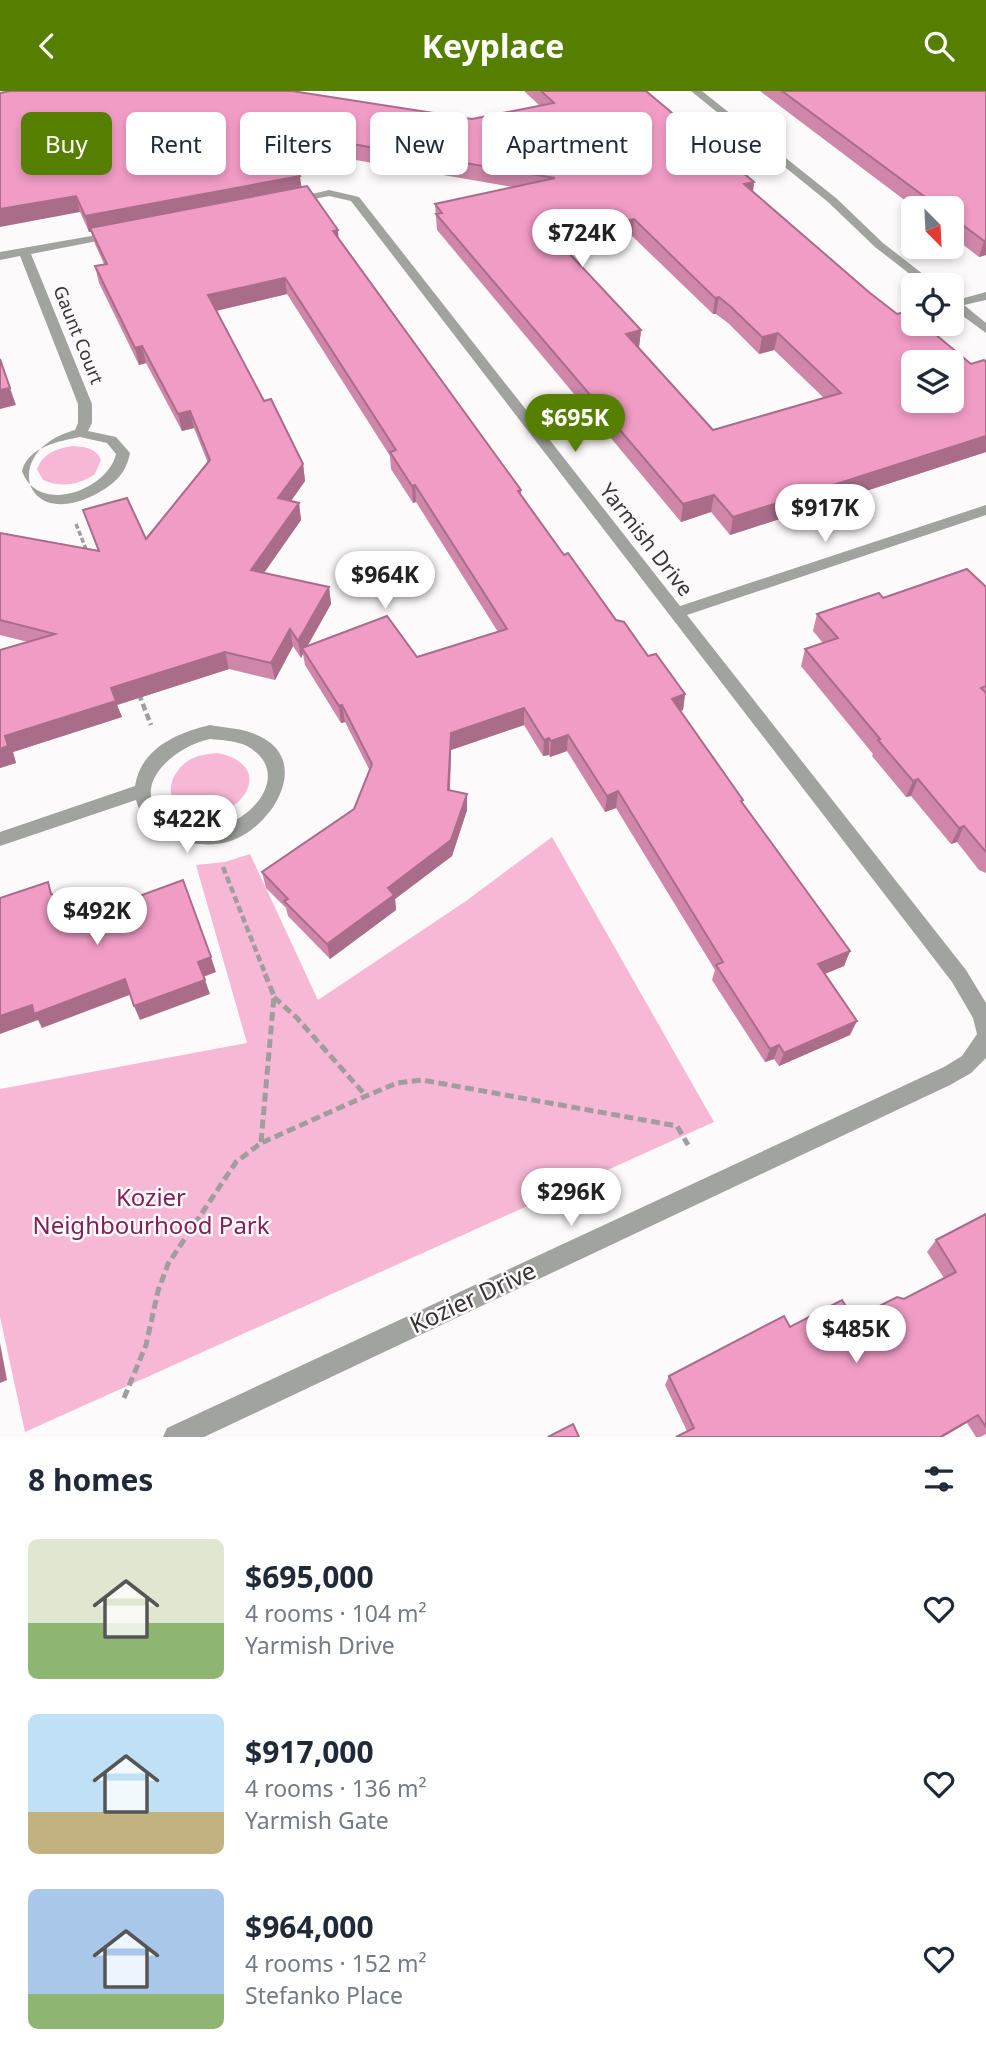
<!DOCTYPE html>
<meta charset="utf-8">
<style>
body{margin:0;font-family:"Noto Sans",sans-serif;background:#f2f2f3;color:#1f2937;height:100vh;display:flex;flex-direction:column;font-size:26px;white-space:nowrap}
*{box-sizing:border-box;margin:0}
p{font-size:23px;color:#747a83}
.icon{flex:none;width:38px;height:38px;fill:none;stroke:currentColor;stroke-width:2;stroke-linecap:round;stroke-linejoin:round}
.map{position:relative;height:1346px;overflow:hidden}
.drawer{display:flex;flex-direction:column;background:#fff;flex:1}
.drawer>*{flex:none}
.top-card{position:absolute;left:21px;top:21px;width:945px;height:63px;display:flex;gap:14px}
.needle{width:46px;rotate:156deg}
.fabs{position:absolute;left:901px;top:105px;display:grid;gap:14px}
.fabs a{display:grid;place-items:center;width:63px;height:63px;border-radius:10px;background:#fff;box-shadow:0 4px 10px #0003;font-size:35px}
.price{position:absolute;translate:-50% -60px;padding:0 16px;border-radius:24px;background:#fff;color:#222;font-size:23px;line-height:46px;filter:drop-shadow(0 2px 4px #0008)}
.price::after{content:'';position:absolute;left:50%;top:42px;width:21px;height:16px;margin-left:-10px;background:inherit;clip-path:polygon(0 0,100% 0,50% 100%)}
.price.on{background:#567f00;color:#fff}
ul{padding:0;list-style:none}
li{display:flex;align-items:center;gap:21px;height:175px;padding:0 28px}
li span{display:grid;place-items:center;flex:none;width:196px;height:140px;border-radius:10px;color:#555}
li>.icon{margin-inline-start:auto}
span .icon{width:84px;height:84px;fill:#fffc;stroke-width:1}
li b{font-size:30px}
h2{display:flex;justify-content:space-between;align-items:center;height:84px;padding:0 28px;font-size:30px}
.tag{padding:0 24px;border-radius:10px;background:#fff;box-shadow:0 4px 10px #0003;font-size:24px;line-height:63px}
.tag.on{background:#567f00;color:#fff}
header{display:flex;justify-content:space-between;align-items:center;height:91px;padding:0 28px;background:#567f00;color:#fff;font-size:32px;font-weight:700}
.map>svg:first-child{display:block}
.green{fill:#f7b8d5}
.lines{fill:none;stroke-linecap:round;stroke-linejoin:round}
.path-far2{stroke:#a19d9f;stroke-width:3.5;stroke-dasharray:5 2.5;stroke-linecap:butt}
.path-far1{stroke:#a19d9f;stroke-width:4.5;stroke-dasharray:7 3.5;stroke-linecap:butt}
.path{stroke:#a19d9f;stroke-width:5;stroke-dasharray:9 4.5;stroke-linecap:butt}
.street{fill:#a0a39e;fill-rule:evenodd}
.wall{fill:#cf86a9;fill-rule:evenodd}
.shaded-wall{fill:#a96d8a}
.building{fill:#f19cc5;stroke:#a96d8a;stroke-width:2;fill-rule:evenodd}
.labels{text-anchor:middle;stroke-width:5;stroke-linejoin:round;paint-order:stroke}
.far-street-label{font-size:18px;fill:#383335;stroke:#fdfafc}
.street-label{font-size:21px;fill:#383335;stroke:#fdfafc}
.near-park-label{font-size:24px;fill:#811f58;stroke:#fdfafc}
.near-street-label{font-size:24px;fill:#383335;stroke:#fdfafc}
</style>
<header><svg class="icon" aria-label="back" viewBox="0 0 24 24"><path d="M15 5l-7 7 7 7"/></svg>Keyplace<svg class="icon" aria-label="search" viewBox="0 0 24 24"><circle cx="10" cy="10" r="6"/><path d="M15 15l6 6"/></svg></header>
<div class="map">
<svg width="986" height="1346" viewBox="0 0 986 1346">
<rect width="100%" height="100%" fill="#fdfafc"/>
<!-- green -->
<g class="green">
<path d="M73 355C86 356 96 357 101 369L95 383C79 394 61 397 43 389L37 378C43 362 58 357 73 355Z"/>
<path d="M217 662C236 665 258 678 246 701 234 723 195 734 176 713 163 698 176 676 191 668 199 664 208 663 217 662Z"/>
<polygon points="552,746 714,1031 25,1341 0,1226 0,998 247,952 196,774 225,771 250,763 318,909 466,810"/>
</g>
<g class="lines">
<!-- path-far2 -->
<polyline class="path-far2" points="76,433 88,463"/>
<!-- path-far1 -->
<g class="path-far1">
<polyline points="139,603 151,634"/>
<polyline points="223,776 266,885"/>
</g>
<!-- path -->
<g class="path">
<polyline points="274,906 297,927 366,1005"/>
<polyline points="261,1051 274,905 265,883"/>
<polyline points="124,1307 146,1254 158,1200 168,1173 236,1071 261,1052 366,1005 397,992 422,989 677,1035 688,1054"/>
</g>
<!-- street -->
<g class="street">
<polygon points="691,0 702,0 836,107 883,152 937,194 924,194 875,156 828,111"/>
<polygon points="329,99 359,106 680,515 986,414 986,424 687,524 966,879 986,912 986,967 971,982 950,994 204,1346 163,1346 167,1337 944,976 962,965 977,943 973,927 952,891 351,110 329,105 293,112 287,109"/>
<path d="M114 141 120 144 118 146 31 163 92 313V332L88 340 116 346 130 362C126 382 116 392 98 402 23 443 0 359 75 339L78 332V313L20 165 0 169V161ZM80 346 107 352 116 363C108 399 38 425 22 380 28 356 59 350 80 346Z"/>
<polygon points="986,201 986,209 964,214 986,232 986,242 952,217 952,207 957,209"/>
<path d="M210 634C224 637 239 637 252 642 312 663 279 727 238 747 219 756 200 754 180 750 158 745 142 731 136 709L0 755V741L135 695C141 657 177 642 210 634ZM210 648C221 649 237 650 247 655 308 689 221 766 168 729 124 698 174 655 210 648Z"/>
</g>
</g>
<!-- wall -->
<g class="wall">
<path d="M524 0H646L754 91 753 101 870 202 897 223 971 273 986 271V361L730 444 711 421 681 431 437 139 435 113 513 96 280 56 302 96 521 399V404L564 464 616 529 648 565 685 603 683 619 680 620 743 709 742 712 850 860 844 875 825 883 850 944 779 975 774 968 765 971 712 889 715 879 616 717 605 721 567 660 550 666 549 664 543 665 524 634 451 659 450 700 467 719 452 765 395 808 396 819 330 868 288 825 286 817 266 797 262 781 354 718 370 680 345 631 341 632 305 574 303 563 301 567 293 555 275 589 229 578 117 614 122 626 13 661 16 672 0 677 28 551 0 544V442L98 460 83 419 146 448 208 372 194 337 182 340 146 272 139 274 99 192 95 175 104 173 95 153 91 141H89L80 121 0 2 472 28 540 15ZM632 145 713 223H716L728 232 759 263 774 259 824 307 713 339 638 257 639 256 641 239 567 160ZM287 203 390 365 391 378 413 412 416 411 498 541 417 566 308 554 331 513 329 496 264 482 301 429 299 412 291 410 305 390 303 373 264 310 216 220Z"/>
<polygon points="760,0 986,0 986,164 979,166 952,145 952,117 915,117"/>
<polygon points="986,496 986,782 979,779 957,751 951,753 911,705 906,706 872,665 873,663 801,575 805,558 823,552 813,540 817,523 883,507"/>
<polygon points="986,1123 986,1343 980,1346 976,1346 967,1332 687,1340 665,1294 669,1285 790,1236 854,1228 904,1208 944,1187 927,1161 936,1149"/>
</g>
<!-- shaded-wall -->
<g class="shaded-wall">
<polygon points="300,85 302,101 90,137 92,141 89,141 85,125"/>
<polygon points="754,91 752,107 744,93"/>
<polygon points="76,105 80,121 0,136 0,118"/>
<polygon points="634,128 632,145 554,163 554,146"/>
<polygon points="338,139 339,155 333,140"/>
<polygon points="986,149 986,164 979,166 984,150"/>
<polygon points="285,187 287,203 211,221 208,204"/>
<polygon points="719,206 716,223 713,223 715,207"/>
<polygon points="641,239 639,256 624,260 626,243"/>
<polygon points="778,242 774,259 759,263 762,246"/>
<polygon points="142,255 146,272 139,274 135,257"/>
<polygon points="10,297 16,314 0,318 0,299"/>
<polygon points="190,320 194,337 182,340 178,323"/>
<polygon points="986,345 986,361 730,444 733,426"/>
<polygon points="303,373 305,390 281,424 278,407"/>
<polygon points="415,394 416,411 413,412 412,395"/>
<polygon points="714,404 711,421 681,431 683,413"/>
<polygon points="299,412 301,429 254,496 251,479"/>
<polygon points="329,496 331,513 304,561 302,557 303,563 301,567 298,550"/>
<polygon points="290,538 293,555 275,589 271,572"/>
<polygon points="225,561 229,578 117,614 122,626 13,661 16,672 0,677 0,658 5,645 111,597"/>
<polygon points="685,603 683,619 669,624 672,608"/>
<polygon points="342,614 345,631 341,632 339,615"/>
<polygon points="524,617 524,634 451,659 449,715 448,699 451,642"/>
<polygon points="568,644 567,660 550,666 551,650"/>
<polygon points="549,647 549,664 543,665 544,649"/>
<polygon points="918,688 911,705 906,706 913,690"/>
<polygon points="618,700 616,717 605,721 607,705"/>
<polygon points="467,703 467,719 452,765 395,808 396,819 330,868 327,853 388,797"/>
<polygon points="964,735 957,751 951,753 959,737"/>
<polygon points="850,860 844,875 812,888 818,873"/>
<polygon points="211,866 216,881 203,886 198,871"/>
<polygon points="125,888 132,903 42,937 38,929 0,943 0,925 32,914"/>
<polygon points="205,889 210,903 140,929 134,915"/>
<polygon points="857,930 850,944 779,975 784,962"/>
<polygon points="779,954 774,968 765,971 770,958"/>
<polygon points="0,1252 7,1289 0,1292"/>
<polygon points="978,1324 967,1332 943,1346 940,1346"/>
</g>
<!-- building -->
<g class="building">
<path d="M10 0H292L472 28 554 12 541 0H646L754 91 744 93 870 202 897 223 908 220 914 225V233H923L971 273 984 269 986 271V345L733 426 714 404 683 413 436 123 442 122 435 113 555 87 268 39 300 85 85 125 76 105 0 118V2ZM634 128 715 207 719 206 731 216 762 246 778 242 841 302 713 339 626 243 641 239 554 146ZM914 271H952V310H914Z"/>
<polygon points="782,0 986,0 986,149 984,150 952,126 952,117 940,117"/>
<polygon points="307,95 338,139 333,140 521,399 518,400 564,464 568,462 616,529 624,531 648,565 656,563 685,603 672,608 743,709 741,710 850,860 818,873 857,930 784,962 779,954 770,958 716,874 723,871 618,700 607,705 568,644 551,650 549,647 544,649 524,617 451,642 448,699 467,703 451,749 388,797 394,804 327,853 284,810 288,808 262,781 354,718 372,673 342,614 339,615 302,557 387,525 417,566 507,538 415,394 412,395 390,361 396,359 285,187 208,204 264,310 271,308 303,373 278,407 299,412 251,479 329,496 298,550 290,538 271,572 225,561 111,597 116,610 5,645 8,655 0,658 0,559 55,543 0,529 0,442 99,460 83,419 127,407 146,448 210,369 190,320 178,323 142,255 135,257 95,175 107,173 90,137"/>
<polygon points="0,268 10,297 0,299"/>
<polygon points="967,478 986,496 986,595 981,597 986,602 986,761 964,735 959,737 918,688 913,690 878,649 880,648 805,558 838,547 817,523 879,502 883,507"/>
<polygon points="183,789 211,866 198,871 205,889 134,915 125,888 34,923 32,914 0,925 0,807 48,791 51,803 93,822"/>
<polygon points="986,1123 986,1336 978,1324 940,1346 676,1346 694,1337 669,1285 784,1225 790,1236 842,1209 854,1228 897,1206 904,1208 956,1181 936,1149"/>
<polygon points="573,1333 579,1346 548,1346"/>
</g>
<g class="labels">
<!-- far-street labels -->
<g class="far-street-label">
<text transform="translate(78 244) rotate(68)" y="6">Gaunt Court</text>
</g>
<!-- street labels -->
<g class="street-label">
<text transform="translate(646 449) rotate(52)" y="7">Yarmish Drive</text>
</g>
<!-- near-park labels -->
<g class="near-park-label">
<text x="151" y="1115">Kozier<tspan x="151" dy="28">Neighbourhood Park</tspan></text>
</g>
<!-- near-street labels -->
<g class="near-street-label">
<text transform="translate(473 1207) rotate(-25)" y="8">Kozier Drive</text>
</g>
</g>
</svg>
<div class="fabs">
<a><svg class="needle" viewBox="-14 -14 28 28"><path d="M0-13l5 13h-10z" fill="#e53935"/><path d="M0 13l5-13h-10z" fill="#747a83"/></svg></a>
<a><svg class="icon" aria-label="locate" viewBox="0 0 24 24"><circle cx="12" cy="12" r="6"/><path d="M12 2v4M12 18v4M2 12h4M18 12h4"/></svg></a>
<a><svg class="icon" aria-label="layers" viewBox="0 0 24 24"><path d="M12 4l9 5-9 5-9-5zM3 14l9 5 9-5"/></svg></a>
</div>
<b class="price" style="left:582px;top:178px">$724K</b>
<b class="price on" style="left:575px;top:363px">$695K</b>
<b class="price" style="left:825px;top:453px">$917K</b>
<b class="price" style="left:385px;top:520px">$964K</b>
<b class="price" style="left:187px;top:764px">$422K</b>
<b class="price" style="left:97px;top:856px">$492K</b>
<b class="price" style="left:571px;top:1137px">$296K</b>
<b class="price" style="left:856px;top:1274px">$485K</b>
<div class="top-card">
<a class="tag on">Buy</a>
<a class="tag">Rent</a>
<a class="tag">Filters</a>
<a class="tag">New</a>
<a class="tag">Apartment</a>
<a class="tag">House</a>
</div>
</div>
<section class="drawer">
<h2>8 homes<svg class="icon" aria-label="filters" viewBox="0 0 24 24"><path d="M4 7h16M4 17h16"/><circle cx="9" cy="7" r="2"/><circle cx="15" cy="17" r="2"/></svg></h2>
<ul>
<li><span style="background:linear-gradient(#dfe7d0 60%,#8fb573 0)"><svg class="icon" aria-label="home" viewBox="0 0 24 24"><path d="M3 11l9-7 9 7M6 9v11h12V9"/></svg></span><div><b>$695,000</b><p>4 rooms · 104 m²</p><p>Yarmish Drive</p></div><svg class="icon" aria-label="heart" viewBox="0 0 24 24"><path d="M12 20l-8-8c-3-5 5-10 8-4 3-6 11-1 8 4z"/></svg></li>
<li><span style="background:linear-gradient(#bfe0f5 70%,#c2b280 0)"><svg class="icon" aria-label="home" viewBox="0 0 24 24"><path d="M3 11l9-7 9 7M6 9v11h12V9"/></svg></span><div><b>$917,000</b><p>4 rooms · 136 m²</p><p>Yarmish Gate</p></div><svg class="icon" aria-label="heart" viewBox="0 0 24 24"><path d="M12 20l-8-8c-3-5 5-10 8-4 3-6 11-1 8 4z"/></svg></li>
<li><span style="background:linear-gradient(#a9c7e8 75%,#8fb573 0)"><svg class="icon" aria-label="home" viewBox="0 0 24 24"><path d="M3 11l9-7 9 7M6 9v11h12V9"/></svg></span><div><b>$964,000</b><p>4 rooms · 152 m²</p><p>Stefanko Place</p></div><svg class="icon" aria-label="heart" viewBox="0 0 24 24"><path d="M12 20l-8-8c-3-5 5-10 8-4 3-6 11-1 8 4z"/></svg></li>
</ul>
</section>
